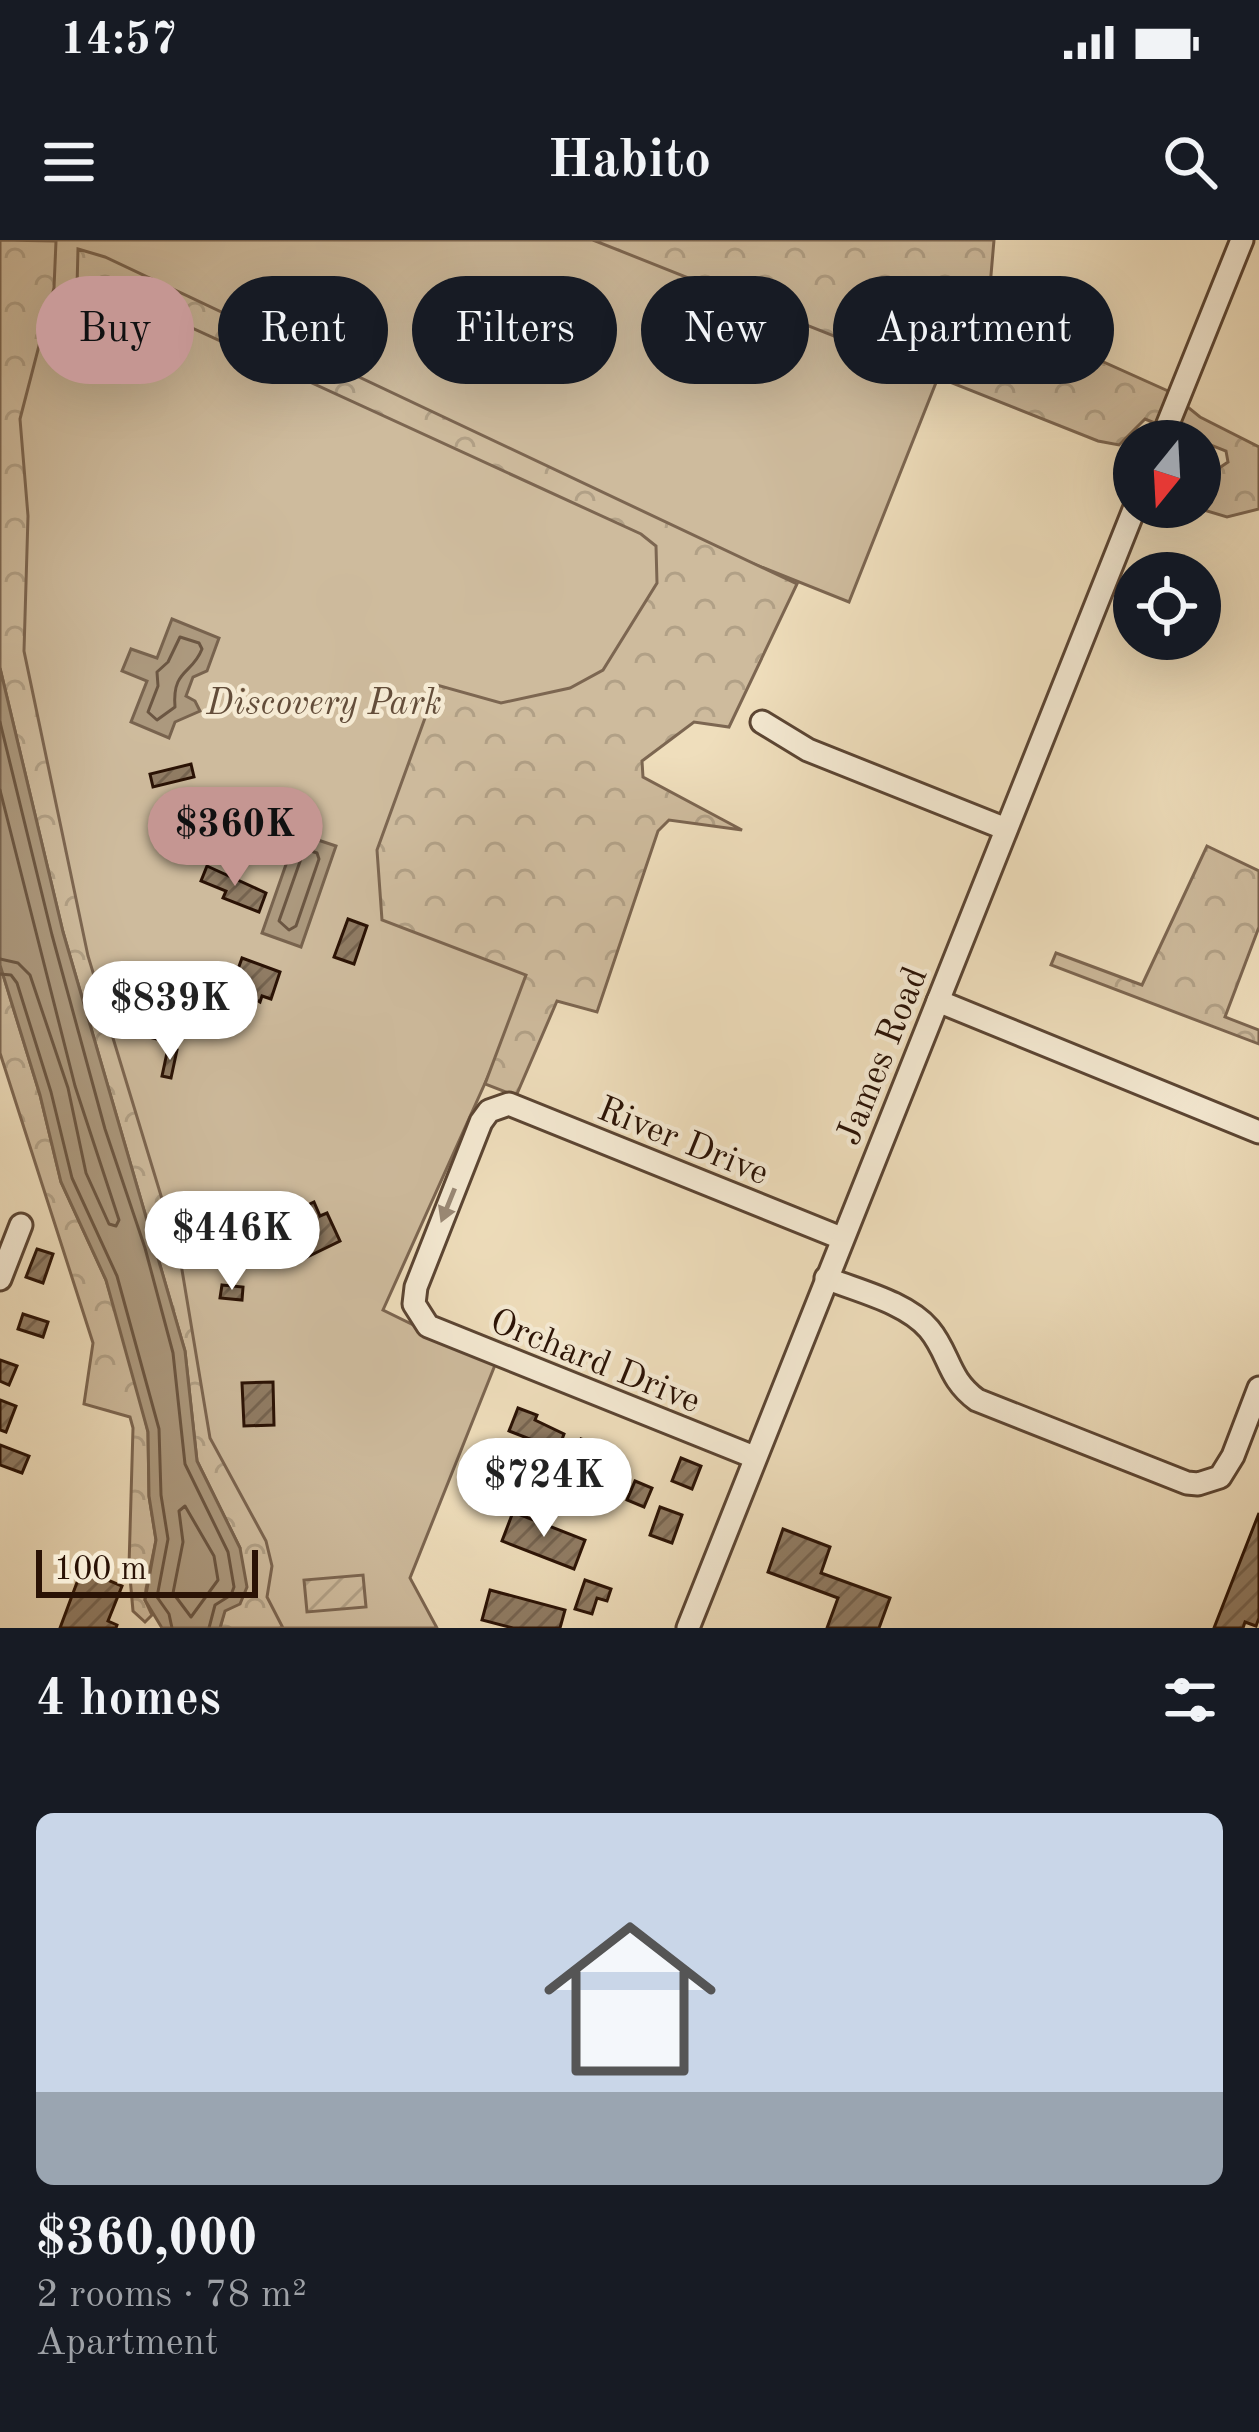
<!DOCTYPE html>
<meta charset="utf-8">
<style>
body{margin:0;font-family:"Old Standard TT",serif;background:#20242c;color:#f1f3f6;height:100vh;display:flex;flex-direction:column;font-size:45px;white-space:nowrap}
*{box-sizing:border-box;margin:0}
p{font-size:39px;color:#9ea1a6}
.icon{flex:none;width:66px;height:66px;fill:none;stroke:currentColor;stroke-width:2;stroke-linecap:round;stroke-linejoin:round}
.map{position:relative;height:1388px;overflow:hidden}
.drawer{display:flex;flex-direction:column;background:#171b24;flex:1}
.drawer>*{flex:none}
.banner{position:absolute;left:36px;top:36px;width:1188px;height:108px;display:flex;gap:24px}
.needle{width:78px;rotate:198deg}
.buttons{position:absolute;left:1113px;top:180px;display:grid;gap:24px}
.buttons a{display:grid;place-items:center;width:108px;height:108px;border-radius:50%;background:#171b24;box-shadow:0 12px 48px #0002;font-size:60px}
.scale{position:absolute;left:36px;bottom:30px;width:222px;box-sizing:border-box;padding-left:12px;border:6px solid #2a1205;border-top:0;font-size:33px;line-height:42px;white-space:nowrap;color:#2a1205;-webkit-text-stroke:9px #f5ead3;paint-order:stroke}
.price{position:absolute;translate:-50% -102px;padding:0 27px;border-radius:42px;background:#fff;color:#222;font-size:39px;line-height:78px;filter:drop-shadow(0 3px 6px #0008)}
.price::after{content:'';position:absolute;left:50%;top:72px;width:36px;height:27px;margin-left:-18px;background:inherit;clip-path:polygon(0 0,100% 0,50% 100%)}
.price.on{background:#c59692;color:#111}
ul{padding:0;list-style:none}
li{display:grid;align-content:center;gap:24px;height:636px;padding:0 36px}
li+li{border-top:3px solid #363941}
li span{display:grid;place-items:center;height:372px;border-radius:18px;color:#555}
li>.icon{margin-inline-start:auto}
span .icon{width:216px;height:216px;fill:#fffc;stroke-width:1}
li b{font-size:51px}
h2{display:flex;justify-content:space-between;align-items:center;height:144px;padding:0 36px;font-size:51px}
.chip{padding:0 42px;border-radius:54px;background:#171b24;box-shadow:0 12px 48px #0002;font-size:42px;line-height:108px}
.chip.on{background:#c59692;color:#111}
.status{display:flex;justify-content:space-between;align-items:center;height:84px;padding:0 60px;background:#171b24;direction:ltr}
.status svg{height:33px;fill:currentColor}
header{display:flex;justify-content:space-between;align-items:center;height:156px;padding:0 36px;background:#171b24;font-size:54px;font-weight:800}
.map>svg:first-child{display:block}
.green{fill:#cebb9d;stroke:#7c6651;stroke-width:3}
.forest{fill:url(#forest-crowns);stroke:#7c6651;stroke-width:3}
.garden{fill:url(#garden-furrows);stroke:#7c6651;stroke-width:3}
.water{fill:#ac997e;stroke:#78634e;stroke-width:3}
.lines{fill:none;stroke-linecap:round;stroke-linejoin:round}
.shore{stroke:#6b5642;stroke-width:3}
.building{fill:url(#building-hatch);stroke:#2a1205;stroke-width:3}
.minor-casing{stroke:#5b4533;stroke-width:27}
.minor{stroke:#f5ead3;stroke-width:21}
.oneway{fill:#9a8976}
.labels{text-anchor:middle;stroke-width:9;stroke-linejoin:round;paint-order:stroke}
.park-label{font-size:36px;font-style:italic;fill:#634d3a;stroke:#f5ead3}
.street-label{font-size:36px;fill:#2a1205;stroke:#f5ead3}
</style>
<div class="status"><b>14:57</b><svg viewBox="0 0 49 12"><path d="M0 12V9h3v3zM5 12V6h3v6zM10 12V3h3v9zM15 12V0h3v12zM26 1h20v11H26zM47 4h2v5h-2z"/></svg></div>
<header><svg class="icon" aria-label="menu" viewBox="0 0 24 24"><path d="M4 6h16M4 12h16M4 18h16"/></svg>Habito<svg class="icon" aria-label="search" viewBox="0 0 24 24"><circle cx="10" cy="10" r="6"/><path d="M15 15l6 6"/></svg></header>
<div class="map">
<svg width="1259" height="1388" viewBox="0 0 1259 1388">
<defs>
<pattern id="forest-crowns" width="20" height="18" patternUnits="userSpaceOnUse" patternTransform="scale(3)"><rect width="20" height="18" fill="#cebb9d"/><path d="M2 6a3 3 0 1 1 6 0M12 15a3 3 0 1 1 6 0" fill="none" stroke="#b1a086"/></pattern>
<pattern id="garden-furrows" width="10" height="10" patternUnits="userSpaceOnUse" patternTransform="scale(3)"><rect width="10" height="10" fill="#cebb9d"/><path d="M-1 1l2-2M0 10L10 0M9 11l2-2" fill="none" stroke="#b1a086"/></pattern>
<pattern id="building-hatch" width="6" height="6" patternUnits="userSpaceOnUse" patternTransform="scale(3)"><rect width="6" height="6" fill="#907c64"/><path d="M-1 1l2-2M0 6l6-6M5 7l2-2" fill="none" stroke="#766450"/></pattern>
</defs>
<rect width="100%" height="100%" fill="#efdebc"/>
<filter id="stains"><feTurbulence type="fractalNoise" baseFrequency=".00167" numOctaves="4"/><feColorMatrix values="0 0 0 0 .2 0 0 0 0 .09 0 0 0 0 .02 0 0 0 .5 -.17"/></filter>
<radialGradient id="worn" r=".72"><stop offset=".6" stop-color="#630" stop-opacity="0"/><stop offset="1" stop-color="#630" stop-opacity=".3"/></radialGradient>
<!-- green -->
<polygon class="green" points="0,0 786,0 764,66 939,135 849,362 724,312 383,1070 495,1125 410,1338 437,1388 227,1388 0,408"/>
<!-- forest -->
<g class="forest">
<polygon points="0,0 56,1 54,48 20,179 28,276 24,411 88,716 180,1018 210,1198 266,1301 272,1326 267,1357 283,1388 220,1388 240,1308 197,1221 185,1111 63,692 0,428"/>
<polygon points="593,0 994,0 988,70 1168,151 1200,177 1259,207 1259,269 1227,277 1194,267 1200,267 1200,241 1228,222 1226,211 1145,179 1119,205 1098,201"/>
<polygon points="78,9 105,17 797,344 729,487 694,482 642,521 643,537 742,590 669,580 658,591 597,772 557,761 516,856 485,844 526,735 382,680 377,610 437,445 501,463 570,448 603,430 657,343 656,306 641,294 144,66 77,47"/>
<polygon points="1207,606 1259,631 1259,687 1225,777 1259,790 1259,804 1051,725 1056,713 1142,745"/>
<polygon points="0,725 40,855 61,942 106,1040 136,1139 148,1192 149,1256 156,1300 146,1349 145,1360 152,1375 145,1382 133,1371 129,1326 133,1188 130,1177 84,1164 93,1103 0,813"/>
</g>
<!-- garden -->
<polygon class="garden" points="363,1335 366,1367 307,1372 304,1340"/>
<!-- water -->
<g class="water">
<polygon points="172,379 219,398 207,431 193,437 186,456 195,461 200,471 175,482 169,498 131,482 147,441 122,431 131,409 157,418"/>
<polygon points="0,428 63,692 185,1111 197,1221 240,1308 247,1347 240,1364 225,1371 220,1388 162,1388 145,1360 156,1300 149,1256 148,1192 106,1040 61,942 40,855 0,725"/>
<polygon points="297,593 336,606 301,707 262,693"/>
</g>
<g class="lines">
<!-- shore -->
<g class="shore">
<path d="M180 397 199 403 202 409C192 435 172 429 175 467L157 480 148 472 158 446 157 432 168 422Z"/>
<polyline points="0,482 52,695 105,889 145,1008 173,1113 185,1224 228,1312 234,1347 231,1355 215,1365 209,1388"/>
<polyline points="0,550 75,846 119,980 116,986 109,984 86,933 68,848 30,735 18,723 0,719"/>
<polygon points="308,610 317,613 319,619 296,686 289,690 279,681 303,613"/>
<polyline points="0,734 11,735 17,743 51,852 72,938 117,1036 159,1189 161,1255 168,1299 157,1357 169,1374 172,1388"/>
<polygon points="185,1266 214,1316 218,1340 191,1377 173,1353 183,1302 179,1271"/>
</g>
</g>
<!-- building -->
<g class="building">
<polygon points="191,524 194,537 153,547 150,534"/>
<polygon points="207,626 266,653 259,672 223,658 226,651 201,641"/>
<polygon points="348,679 367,686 354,724 334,717"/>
<polygon points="242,718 280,732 271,759 262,756 260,762 232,746"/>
<polygon points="157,778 175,782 170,802 153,798"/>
<polygon points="168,808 177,810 171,838 162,836"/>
<polygon points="314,962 320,976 327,973 340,1001 301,1020 297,1011 291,1013 287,1005 277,1010 272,999 283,995 276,980"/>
<polygon points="37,1009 53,1014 43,1043 26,1037"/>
<polygon points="222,1045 243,1047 242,1060 220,1058"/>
<polygon points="23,1074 48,1082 43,1097 18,1089"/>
<polygon points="0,1120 17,1126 9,1145 0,1141"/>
<polygon points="273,1142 274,1185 244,1186 242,1143"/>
<polygon points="0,1160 16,1166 6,1192 0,1190"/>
<polygon points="518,1168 537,1175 535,1180 564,1194 558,1210 509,1191"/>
<polygon points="581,1199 620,1213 612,1233 574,1218"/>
<polygon points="0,1205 29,1216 22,1233 0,1225"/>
<polygon points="681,1218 701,1226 692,1249 672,1241"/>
<polygon points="635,1241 652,1248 644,1267 627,1260"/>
<polygon points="660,1267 682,1275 672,1303 650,1295"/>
<polygon points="513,1272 585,1300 574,1329 502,1301"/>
<polygon points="1259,1273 1259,1378 1256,1386 1245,1382 1243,1388 1214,1388"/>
<polygon points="783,1289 830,1307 821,1333 890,1358 879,1388 827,1388 838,1358 768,1332"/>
<polygon points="82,1329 122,1346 108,1381 117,1385 116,1388 60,1388"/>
<polygon points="585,1340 611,1349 607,1361 597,1358 592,1374 575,1369"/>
<polygon points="490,1350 565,1370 560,1388 513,1388 482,1380"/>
</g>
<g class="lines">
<defs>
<g id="minor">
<polyline points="1161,201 1242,0"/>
<polyline points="762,482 808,510 1006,589"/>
<polyline points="938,761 1259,892"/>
<path d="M826 1038C858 1051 906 1062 929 1089 950 1114 947 1138 977 1160L1187 1243 1198 1244 1220 1237 1233 1216 1259 1148"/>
<polyline points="0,1039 21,985"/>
<polyline points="754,1217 428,1086 414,1064 416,1047 481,882 489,871 509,864 841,998"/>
<polyline points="688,1388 1135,267"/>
</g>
</defs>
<!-- minor casing -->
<use href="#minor" class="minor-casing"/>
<!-- minor -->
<use href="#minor" class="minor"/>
</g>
<!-- one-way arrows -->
<defs><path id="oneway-solid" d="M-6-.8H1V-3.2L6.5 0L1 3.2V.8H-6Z" transform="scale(3)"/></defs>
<use class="oneway" href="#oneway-solid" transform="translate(448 965) rotate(112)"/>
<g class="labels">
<!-- park labels -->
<g class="park-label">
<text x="324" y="474">Discovery Park</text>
</g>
<!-- street labels -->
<g class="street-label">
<text transform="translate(880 815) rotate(-68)" y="13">James Road</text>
<text transform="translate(684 899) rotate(22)" y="13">River Drive</text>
<text transform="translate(596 1119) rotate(22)" y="13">Orchard Drive</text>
</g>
</g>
<rect width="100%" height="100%" filter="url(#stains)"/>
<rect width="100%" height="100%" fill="url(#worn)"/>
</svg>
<div class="buttons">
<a><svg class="needle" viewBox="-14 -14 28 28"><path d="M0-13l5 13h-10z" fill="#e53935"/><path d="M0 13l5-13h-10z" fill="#9ea1a6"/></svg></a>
<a><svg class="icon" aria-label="locate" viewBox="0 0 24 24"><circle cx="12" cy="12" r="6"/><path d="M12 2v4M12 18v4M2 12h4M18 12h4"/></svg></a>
</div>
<div class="scale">100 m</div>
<b class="price on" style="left:235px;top:649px">$360K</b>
<b class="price" style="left:170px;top:823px">$839K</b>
<b class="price" style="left:232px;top:1053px">$446K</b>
<b class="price" style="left:544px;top:1300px">$724K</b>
<div class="banner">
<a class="chip on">Buy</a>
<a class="chip">Rent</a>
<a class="chip">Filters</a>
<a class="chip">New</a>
<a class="chip">Apartment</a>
</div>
</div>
<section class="drawer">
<h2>4 homes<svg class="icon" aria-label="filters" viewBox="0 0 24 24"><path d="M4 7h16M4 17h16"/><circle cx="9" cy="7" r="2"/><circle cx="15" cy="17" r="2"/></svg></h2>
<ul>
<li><span style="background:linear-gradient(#c9d6e8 75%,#9aa5b1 0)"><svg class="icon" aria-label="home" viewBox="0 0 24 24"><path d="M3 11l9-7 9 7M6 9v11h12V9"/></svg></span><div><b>$360,000</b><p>2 rooms · 78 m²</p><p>Apartment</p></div></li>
</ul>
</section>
